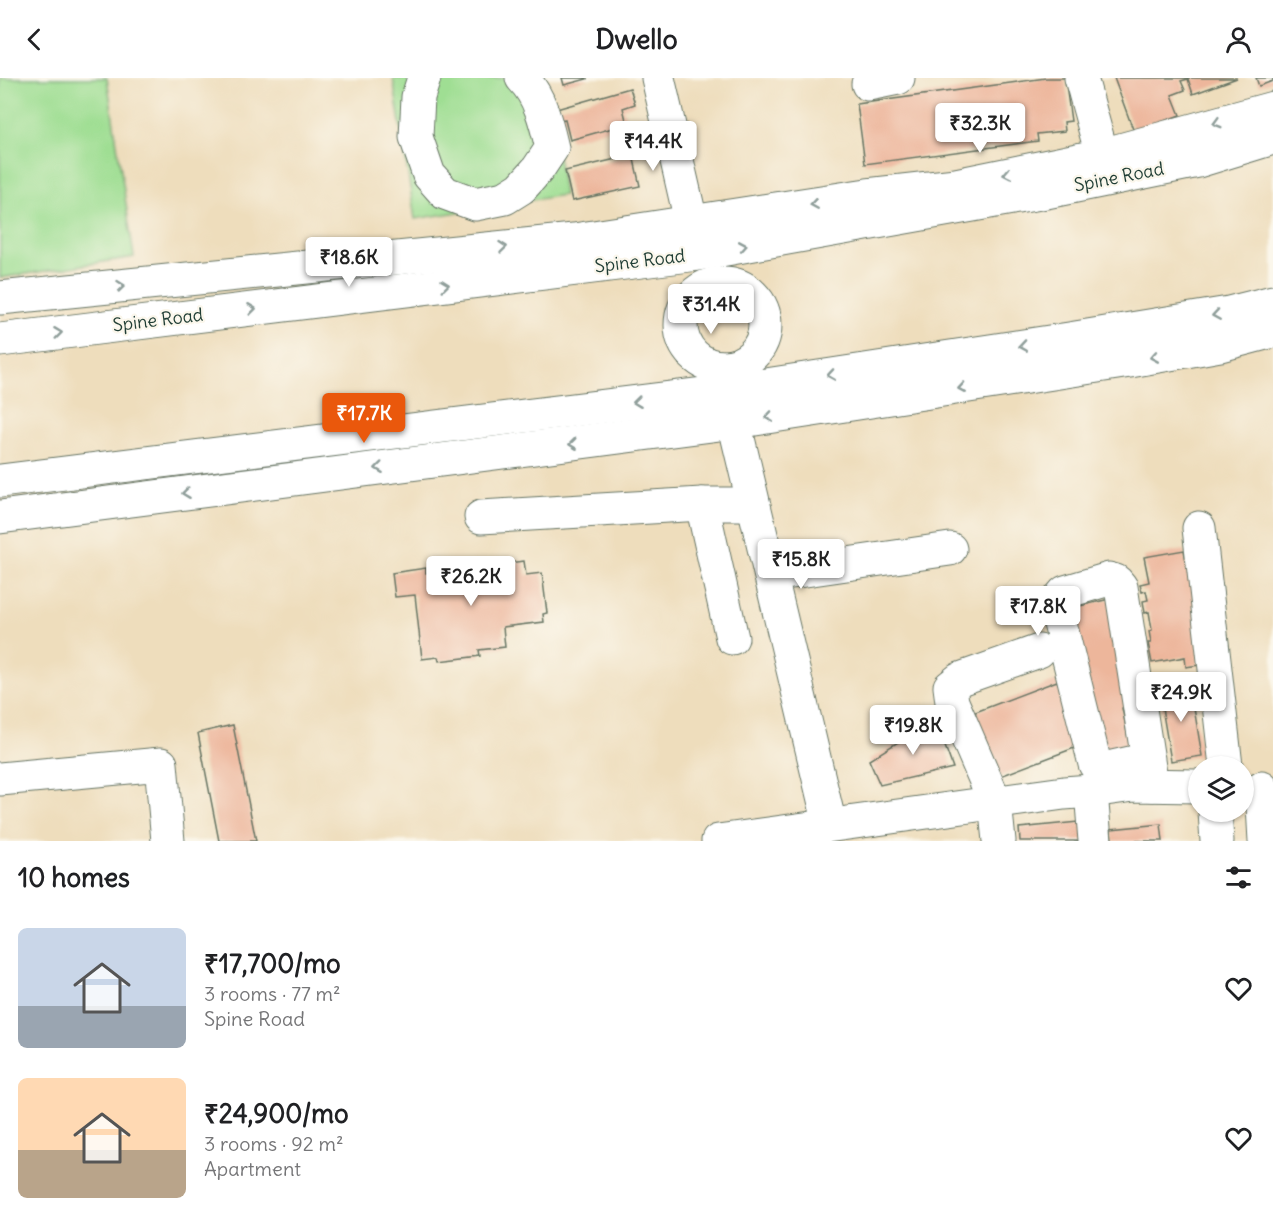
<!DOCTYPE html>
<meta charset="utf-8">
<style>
body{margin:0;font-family:Delius,sans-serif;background:#f6f6f6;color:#202124;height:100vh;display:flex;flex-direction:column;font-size:22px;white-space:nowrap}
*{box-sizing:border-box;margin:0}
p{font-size:20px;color:#757577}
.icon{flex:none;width:33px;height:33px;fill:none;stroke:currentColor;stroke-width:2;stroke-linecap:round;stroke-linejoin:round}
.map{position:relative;height:763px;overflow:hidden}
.side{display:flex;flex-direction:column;background:#fff;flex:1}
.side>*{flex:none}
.buttons{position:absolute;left:1188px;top:678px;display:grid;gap:12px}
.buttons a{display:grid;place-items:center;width:66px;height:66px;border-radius:50%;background:#fff;box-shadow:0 2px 4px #0004;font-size:30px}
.price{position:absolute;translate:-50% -51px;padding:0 14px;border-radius:6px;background:#fff;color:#222;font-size:20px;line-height:39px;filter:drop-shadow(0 2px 3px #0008)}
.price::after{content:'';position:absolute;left:50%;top:36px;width:18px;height:14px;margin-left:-9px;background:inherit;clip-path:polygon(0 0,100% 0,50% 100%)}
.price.active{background:#ea580c;color:#fff}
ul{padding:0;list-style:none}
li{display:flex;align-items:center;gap:18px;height:150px;padding:0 18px}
li span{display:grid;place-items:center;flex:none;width:168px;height:120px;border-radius:9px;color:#555}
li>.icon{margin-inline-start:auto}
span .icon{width:72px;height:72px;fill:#fffc;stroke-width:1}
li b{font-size:26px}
h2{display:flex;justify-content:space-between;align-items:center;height:72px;padding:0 18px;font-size:26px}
header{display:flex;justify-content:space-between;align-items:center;height:78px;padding:0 18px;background:#fff;font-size:27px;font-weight:800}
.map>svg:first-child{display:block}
.green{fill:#9fde93;stroke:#5f8e64;stroke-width:1.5}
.building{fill:#edb69b}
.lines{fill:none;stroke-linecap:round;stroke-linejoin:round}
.minor-casing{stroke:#677564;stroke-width:35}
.major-casing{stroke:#677564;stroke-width:35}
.minor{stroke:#fff;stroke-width:33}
.major{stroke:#fff;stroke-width:33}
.oneway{stroke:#8f9e9a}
.labels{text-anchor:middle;stroke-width:4.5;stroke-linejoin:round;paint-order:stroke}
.street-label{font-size:18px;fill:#1f3d34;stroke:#fbf7ec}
</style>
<header><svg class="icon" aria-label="back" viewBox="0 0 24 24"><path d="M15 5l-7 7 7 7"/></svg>Dwello<svg class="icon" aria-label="person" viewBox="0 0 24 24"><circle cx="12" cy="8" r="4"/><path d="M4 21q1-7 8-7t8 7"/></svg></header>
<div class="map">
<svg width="1273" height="763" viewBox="0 0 1273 763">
<rect width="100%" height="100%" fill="#fbf7ec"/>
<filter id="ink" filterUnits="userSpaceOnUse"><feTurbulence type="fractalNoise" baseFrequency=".0167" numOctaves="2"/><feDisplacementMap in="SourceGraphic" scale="12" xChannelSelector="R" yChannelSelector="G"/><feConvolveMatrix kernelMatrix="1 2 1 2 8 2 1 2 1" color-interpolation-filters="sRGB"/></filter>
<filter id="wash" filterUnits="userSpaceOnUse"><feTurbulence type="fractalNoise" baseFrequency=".008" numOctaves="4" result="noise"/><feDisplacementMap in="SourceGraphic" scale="24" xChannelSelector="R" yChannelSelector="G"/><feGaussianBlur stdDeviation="1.35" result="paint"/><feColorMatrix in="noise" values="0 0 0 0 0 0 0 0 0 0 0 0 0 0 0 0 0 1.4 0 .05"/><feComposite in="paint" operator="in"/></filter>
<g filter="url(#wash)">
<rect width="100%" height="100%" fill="#eeddbc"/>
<!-- green -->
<g class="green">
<polygon points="0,0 107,0 134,179 0,200"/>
<polygon points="393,0 546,0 564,117 415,141"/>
</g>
<g id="blocks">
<!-- building -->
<g class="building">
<polygon points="562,0 587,0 587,1 564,7"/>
<polygon points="1046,0 1065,0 1071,43 1064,44 1065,53 1037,56 1038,63 865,86 857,26"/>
<polygon points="1114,0 1237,0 1193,16 1188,1 1181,3 1185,12 1172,17 1180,37 1134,54"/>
<polygon points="1256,0 1273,0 1273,3 1259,8"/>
<polygon points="630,10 635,26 623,30 627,46 570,62 565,42 556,44 553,32"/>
<polygon points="633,77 640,108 572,123 565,93"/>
<polygon points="1184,472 1187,489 1195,487 1199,587 1186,589 1185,579 1152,585 1148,565 1151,565 1149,553 1152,552 1149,534 1145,535 1143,523 1148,522 1146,513 1142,514 1140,506 1149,504 1144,479"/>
<polygon points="524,483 526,497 542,495 547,535 543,536 544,544 503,549 505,569 479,572 480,578 439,583 438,579 422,581 415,517 395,519 392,495 426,490 426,495"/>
<polygon points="1118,519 1128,629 1122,630 1129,665 1135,664 1100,689 1067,531"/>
<polygon points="1057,603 1082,667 998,699 973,635"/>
<polygon points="1190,606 1202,678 1171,683 1159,612"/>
<polygon points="935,641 953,690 880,707 869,682"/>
<polygon points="233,647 256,763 219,763 198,655"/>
<polygon points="1088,743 1089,763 1020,763 1019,750"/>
<polygon points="1161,746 1163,763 1112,763 1111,751"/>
</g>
</g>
</g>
<g filter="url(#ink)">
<use href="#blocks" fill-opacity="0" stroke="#677564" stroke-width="1.5"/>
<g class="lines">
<defs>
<g id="minor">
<path d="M424 0 418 19 416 59 429 97 445 115 475 126 505 120 521 110 538 91 552 70C546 45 540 18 522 0"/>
<polyline points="658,0 696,165"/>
<polyline points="1081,0 1102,77"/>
<polyline points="868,6 898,0"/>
<circle cx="723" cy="247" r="42"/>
<polyline points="0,220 574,162 867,117 956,107 1102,77 1273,30"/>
<polyline points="721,289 830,747"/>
<polyline points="702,426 732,560"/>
<polyline points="0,439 735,344 1130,283 1220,267 1273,253"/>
<polyline points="481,439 702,426 753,426"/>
<polyline points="1199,450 1226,688"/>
<polyline points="771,497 950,471"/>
<polyline points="1148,681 1103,691 1098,690 1095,686 1056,529 1059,521 1065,514 1109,501 1116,503 1121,509 1149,689 1152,707"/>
<polyline points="0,701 161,686 168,763"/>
<polyline points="1262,710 1265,763"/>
<polyline points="1091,713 1095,763"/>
<polyline points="1215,734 1217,763"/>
<polyline points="718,763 1064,715 1091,713 1134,707 1198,708"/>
<polyline points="999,763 995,724 952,624 950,609 960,601 1039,573"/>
</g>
<g id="major">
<polyline points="0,262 698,176 1046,114 1198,83 1273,60"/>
<polyline points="0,403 727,313 1069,261 1229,235 1273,224"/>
</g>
</defs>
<!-- minor casing -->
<use href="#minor" class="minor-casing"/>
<!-- major casing -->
<use href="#major" class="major-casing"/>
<!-- minor -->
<use href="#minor" class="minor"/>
<!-- major -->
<use href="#major" class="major"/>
</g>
<!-- one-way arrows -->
<defs><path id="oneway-chevron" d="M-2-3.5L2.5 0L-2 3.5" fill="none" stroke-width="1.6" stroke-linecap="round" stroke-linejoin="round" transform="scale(1.5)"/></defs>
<g class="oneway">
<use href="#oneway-chevron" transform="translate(1217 45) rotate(164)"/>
<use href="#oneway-chevron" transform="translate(1007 96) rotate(169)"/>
<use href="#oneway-chevron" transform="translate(814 126) rotate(171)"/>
<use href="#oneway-chevron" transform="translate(743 168) rotate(-10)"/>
<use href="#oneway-chevron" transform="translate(503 169) rotate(-6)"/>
<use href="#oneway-chevron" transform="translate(445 207) rotate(-7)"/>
<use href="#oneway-chevron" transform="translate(121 208) rotate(-6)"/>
<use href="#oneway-chevron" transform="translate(252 231) rotate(-7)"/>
<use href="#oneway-chevron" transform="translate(1216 237) rotate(171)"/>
<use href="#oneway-chevron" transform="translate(58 255) rotate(-7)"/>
<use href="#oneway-chevron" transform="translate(1023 268) rotate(171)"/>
<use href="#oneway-chevron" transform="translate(1154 279) rotate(170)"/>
<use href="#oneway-chevron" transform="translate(831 297) rotate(171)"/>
<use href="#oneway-chevron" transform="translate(962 310) rotate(171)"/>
<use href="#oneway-chevron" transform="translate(637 324) rotate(173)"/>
<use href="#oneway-chevron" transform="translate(769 339) rotate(171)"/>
<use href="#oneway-chevron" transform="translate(573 366) rotate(173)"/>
<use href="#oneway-chevron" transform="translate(379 390) rotate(173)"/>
<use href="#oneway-chevron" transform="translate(186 415) rotate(173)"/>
</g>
</g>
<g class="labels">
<!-- street labels -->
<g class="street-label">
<text transform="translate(1119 99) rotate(-11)" y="6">Spine Road</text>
<text transform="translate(640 183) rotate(-7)" y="6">Spine Road</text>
<text transform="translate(158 242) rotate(-7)" y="6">Spine Road</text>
</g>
</g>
</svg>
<div class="buttons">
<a><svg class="icon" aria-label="layers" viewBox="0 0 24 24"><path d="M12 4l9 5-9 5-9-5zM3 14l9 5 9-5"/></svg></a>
</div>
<b class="price" style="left:980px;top:76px">₹32.3K</b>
<b class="price" style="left:653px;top:94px">₹14.4K</b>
<b class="price" style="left:349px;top:210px">₹18.6K</b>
<b class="price" style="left:711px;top:257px">₹31.4K</b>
<b class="price active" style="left:364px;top:366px">₹17.7K</b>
<b class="price" style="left:801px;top:512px">₹15.8K</b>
<b class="price" style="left:471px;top:529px">₹26.2K</b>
<b class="price" style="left:1038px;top:559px">₹17.8K</b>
<b class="price" style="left:1181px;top:645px">₹24.9K</b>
<b class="price" style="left:913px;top:678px">₹19.8K</b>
</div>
<section class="side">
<h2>10 homes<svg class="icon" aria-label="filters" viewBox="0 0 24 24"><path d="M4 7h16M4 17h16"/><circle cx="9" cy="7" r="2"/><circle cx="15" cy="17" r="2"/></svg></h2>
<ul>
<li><span style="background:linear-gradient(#c9d6e8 65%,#9aa5b1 0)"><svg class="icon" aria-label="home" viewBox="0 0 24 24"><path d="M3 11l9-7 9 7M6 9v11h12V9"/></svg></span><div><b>₹17,700/mo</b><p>3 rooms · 77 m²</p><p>Spine Road</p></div><svg class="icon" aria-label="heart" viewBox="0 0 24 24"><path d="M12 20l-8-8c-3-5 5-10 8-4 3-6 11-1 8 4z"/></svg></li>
<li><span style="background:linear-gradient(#ffd9b3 60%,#b9a48a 0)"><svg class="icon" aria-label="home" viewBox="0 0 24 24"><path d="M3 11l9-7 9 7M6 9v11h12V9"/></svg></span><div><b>₹24,900/mo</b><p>3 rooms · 92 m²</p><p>Apartment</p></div><svg class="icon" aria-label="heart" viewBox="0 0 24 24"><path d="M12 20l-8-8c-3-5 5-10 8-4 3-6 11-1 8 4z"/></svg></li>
</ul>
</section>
